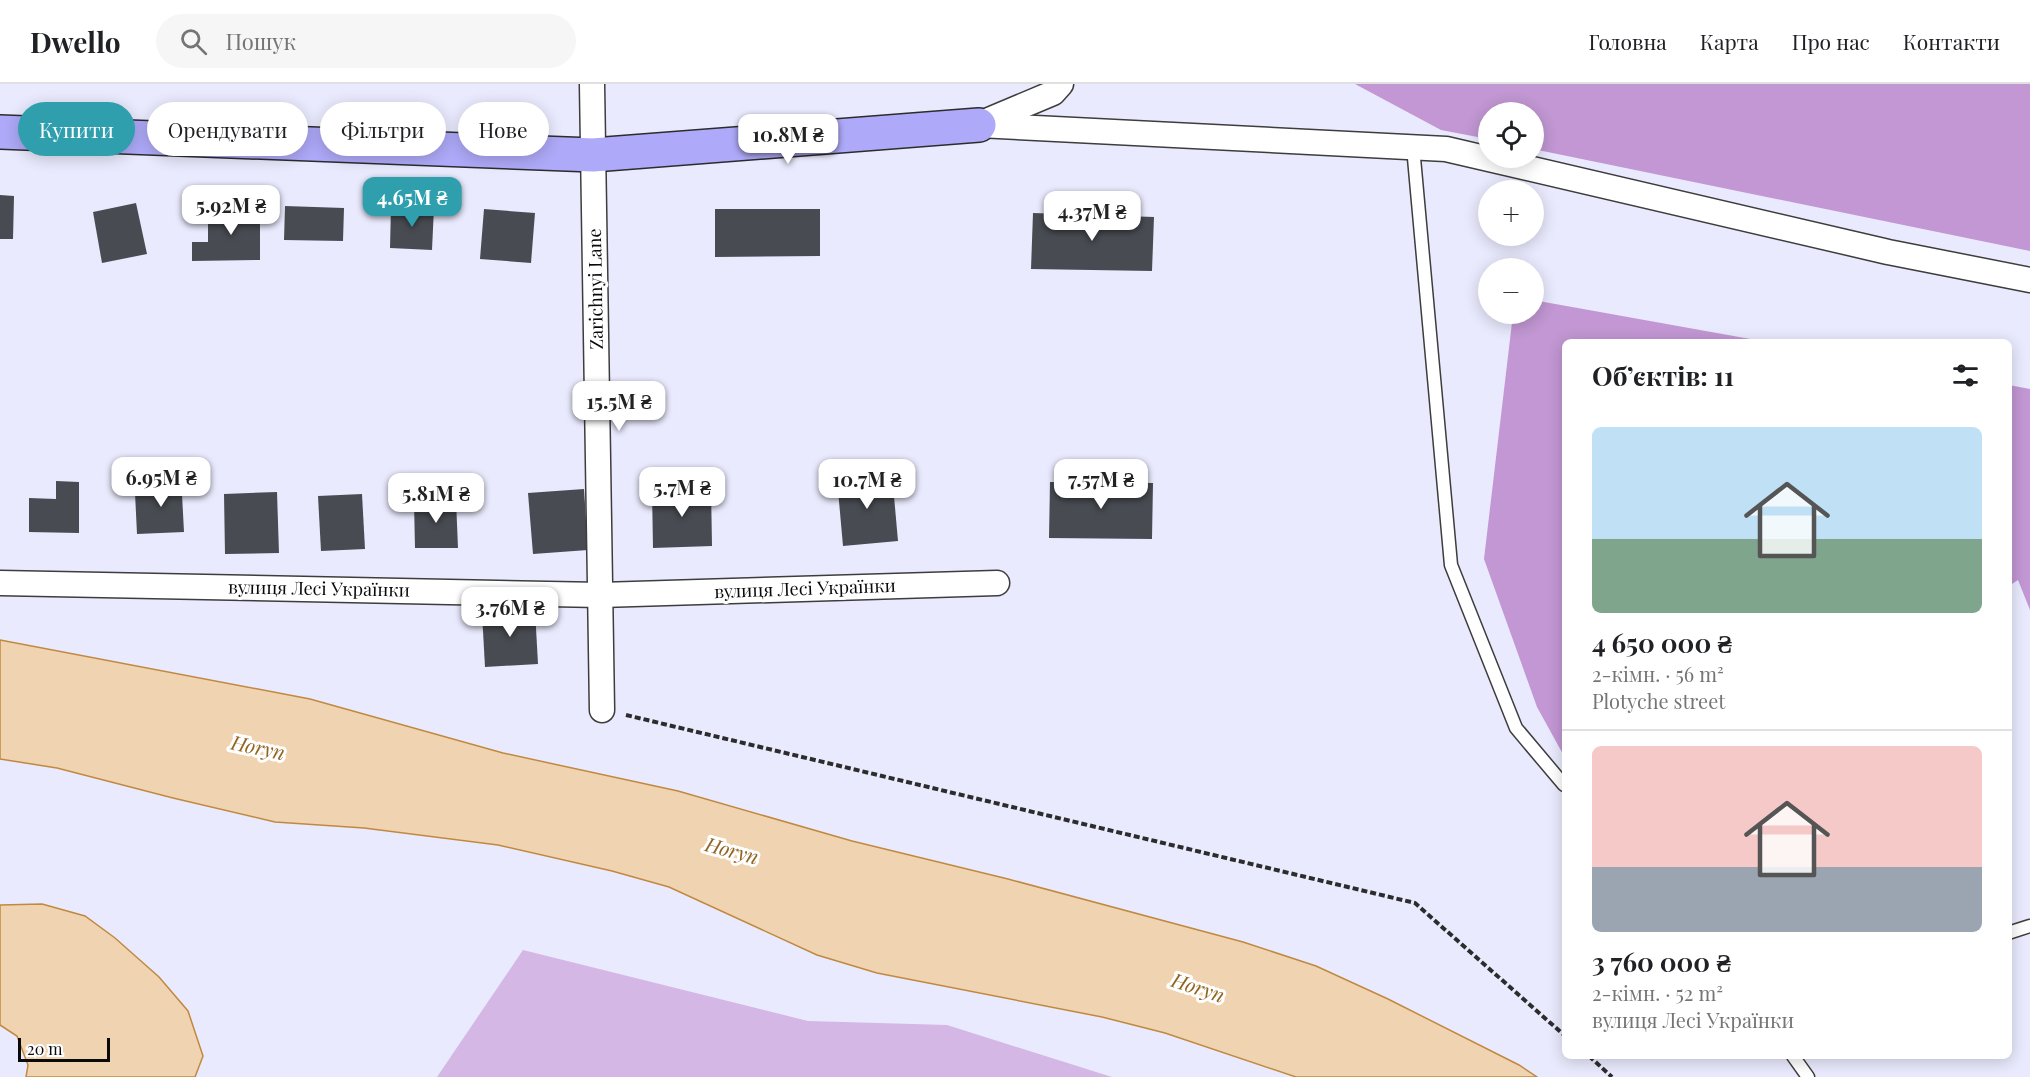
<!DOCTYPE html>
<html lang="uk">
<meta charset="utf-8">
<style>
body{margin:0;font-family:"Playfair Display",serif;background:#f6f6f6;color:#202124;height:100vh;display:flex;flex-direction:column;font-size:22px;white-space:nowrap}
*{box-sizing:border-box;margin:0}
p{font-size:20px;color:#757577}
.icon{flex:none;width:33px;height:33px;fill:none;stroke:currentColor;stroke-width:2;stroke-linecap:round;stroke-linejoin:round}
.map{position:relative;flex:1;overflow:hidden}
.side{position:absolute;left:1562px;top:255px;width:450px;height:720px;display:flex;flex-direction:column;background:#fff;border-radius:9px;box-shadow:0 3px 15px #0003}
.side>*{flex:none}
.hud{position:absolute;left:18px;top:18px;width:570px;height:54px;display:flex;gap:12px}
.controls{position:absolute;left:1478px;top:18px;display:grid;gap:12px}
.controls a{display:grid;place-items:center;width:66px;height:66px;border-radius:50%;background:#fff;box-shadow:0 3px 15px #0003;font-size:30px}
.scale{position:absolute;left:18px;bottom:15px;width:92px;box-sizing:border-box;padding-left:6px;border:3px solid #0a0a0a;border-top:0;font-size:16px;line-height:21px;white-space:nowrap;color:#0a0a0a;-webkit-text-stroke:4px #fff;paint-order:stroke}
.price{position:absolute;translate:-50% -51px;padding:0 14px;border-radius:12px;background:#fff;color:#222;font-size:20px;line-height:39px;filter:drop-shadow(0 2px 3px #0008)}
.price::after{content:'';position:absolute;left:50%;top:36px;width:18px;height:14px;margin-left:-9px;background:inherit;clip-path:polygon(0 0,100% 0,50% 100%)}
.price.active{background:#2f9fae;color:#fff}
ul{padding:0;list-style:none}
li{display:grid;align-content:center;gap:12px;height:318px;padding:0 30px}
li+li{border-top:2px solid #e0e0e0}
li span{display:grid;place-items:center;height:186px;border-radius:9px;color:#555}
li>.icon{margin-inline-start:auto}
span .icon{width:108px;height:108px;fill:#fffc;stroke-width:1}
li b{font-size:26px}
h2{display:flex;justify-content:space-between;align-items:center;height:72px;padding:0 30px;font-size:26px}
.pill{padding:0 21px;border-radius:27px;background:#fff;box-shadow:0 3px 15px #0003;font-size:21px;line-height:54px}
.pill.active{background:#2f9fae;color:#fff}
header{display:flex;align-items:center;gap:36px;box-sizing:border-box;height:84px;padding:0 30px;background:#fff;border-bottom:2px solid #e0e0e0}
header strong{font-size:28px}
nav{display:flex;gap:33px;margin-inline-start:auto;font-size:21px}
.search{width:420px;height:54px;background:#f6f6f6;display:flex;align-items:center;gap:15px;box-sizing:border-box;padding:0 21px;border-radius:33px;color:#757577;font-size:22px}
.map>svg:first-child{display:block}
.green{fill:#d4b7e4}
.forest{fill:#c297d3}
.water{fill:#f0d4b2;stroke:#c1893f;stroke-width:1.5}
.building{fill:#484c52}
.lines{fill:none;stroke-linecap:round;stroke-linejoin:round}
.lane-casing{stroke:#3d3d3d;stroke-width:15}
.street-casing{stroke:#3d3d3d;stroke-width:27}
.secondary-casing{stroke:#2c2c2c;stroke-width:36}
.path{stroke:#2c2c2c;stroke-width:4;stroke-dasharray:6 3;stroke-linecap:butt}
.lane{stroke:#fff;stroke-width:12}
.street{stroke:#fff;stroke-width:24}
.secondary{stroke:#aea9f8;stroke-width:33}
.labels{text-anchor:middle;stroke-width:6;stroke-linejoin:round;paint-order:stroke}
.street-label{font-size:18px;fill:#0a0a0a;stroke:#fff}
.water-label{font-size:20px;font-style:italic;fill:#91641f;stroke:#fff}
</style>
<header>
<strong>Dwello</strong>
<div class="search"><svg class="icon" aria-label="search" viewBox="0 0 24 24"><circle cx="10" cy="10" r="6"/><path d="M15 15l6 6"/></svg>Пошук</div>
<nav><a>Головна</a><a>Карта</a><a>Про нас</a><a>Контакти</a></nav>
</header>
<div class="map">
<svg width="2030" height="993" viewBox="0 0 2030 993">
<rect width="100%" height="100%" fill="#e9eafd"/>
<!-- green -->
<polygon class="green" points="523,866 808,937 947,941 1112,993 437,993"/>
<!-- forest -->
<g class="forest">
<polygon points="1355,0 2030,0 2030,167 1533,65 1533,28 1488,28 1488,55 1441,46"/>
<polygon points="1533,216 1767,258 1564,258 1564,672 1537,623 1484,475 1513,230 1533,230"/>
<polygon points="2009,301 2030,305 2030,526 2018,496 2009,502"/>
</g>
<!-- water -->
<g class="water">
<polygon points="0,556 310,615 503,669 678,707 852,757 1008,795 1243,858 1316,882 1388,915 1519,981 1537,993 1296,993 1165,949 1102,933 877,889 817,871 669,803 612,787 498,761 364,744 275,738 173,714 57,684 0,675"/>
<polygon points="42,820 85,832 115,854 159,893 188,927 203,972 195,993 26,993 28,981 17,952 0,941 0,821"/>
</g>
<!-- building -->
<g class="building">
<polygon points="0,111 14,112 13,155 0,155"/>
<polygon points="136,119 147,170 102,179 93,128"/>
<polygon points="285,122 344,124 343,157 284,156"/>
<polygon points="391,122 434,123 432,166 390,164"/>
<polygon points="260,123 260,176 192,177 192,158 208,158 208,124"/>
<polygon points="484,125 535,129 531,179 480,175"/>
<polygon points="715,125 820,125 820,172 715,173"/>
<polygon points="1033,129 1154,133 1152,187 1031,185"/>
<polygon points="892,390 898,457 843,462 837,395"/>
<polygon points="181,391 184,448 137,450 135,409 159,407 158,392"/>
<polygon points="56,397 79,398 79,449 29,448 29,414 56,415"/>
<polygon points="1050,398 1153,399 1152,455 1049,454"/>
<polygon points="711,404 712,462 653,464 652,406"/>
<polygon points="584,405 588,466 533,470 528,409"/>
<polygon points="277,408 279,469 225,470 224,410"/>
<polygon points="362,410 365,465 321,467 318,412"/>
<polygon points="456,416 458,464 415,464 414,417"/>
<polygon points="535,526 538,580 485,583 482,529"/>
</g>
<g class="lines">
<defs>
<g id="lane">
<polyline points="1413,63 1451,481 1516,644 1564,701"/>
<polyline points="2008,849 2030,842"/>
<polyline points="1793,972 1808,993"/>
</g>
<g id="street">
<polyline points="592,0 602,626"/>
<polyline points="984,38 1053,9 1061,0"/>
<polyline points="979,41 1446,65 1888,168 2030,196"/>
<polyline points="0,499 601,511 997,499"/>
</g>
<polyline id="secondary" points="0,48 593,71 979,41"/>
</defs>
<!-- lane casing -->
<use href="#lane" class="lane-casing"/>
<!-- street casing -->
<use href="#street" class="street-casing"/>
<!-- secondary casing -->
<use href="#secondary" class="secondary-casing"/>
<!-- path -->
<g class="path">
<polyline points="626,631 1415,819 1564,951"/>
<polyline points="1589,972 1612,993"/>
</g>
<!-- lane -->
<use href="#lane" class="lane"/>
<!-- street -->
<use href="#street" class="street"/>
<!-- secondary -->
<use href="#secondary" class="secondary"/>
</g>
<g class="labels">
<!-- street labels -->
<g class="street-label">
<text transform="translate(596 205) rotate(-91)" y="6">Zarichnyi Lane</text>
<text transform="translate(319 505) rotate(1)" y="6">вулиця Лесі Українки</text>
<text transform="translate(805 505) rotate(-2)" y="6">вулиця Лесі Українки</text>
</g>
<!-- water labels -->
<g class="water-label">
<text transform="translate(258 664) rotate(12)" y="7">Horyn</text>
<text transform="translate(732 767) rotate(15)" y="7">Horyn</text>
<text transform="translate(1198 904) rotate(18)" y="7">Horyn</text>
</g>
</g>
</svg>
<div class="controls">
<a><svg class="icon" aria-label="locate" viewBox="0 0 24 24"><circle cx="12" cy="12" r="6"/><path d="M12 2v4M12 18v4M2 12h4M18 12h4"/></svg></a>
<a>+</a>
<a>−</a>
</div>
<div class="scale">20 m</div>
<b class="price" style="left:788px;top:81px">10.8M ₴</b>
<b class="price active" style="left:412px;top:144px">4.65M ₴</b>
<b class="price" style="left:231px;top:152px">5.92M ₴</b>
<b class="price" style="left:1092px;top:158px">4.37M ₴</b>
<b class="price" style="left:619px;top:348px">15.5M ₴</b>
<b class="price" style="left:161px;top:424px">6.95M ₴</b>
<b class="price" style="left:867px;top:426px">10.7M ₴</b>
<b class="price" style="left:1101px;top:426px">7.57M ₴</b>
<b class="price" style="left:682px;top:434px">5.7M ₴</b>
<b class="price" style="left:436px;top:440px">5.81M ₴</b>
<b class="price" style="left:510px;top:554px">3.76M ₴</b>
<div class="hud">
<a class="pill active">Купити</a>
<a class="pill">Орендувати</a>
<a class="pill">Фільтри</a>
<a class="pill">Нове</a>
</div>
<section class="side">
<h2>Об’єктів: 11<svg class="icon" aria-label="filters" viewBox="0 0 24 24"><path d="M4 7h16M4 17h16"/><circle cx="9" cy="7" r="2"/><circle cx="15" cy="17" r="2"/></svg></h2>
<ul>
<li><span style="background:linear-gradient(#bfe0f5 60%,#7fa58c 0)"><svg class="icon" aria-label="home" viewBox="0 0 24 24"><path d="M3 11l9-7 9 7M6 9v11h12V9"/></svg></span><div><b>4 650 000 ₴</b><p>2-кімн. · 56 m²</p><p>Plotyche street</p></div></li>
<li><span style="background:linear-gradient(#f6c9c9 65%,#9aa5b1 0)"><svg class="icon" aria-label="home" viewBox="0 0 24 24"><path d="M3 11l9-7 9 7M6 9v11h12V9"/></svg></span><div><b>3 760 000 ₴</b><p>2-кімн. · 52 m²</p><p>вулиця Лесі Українки</p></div></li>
</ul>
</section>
</div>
